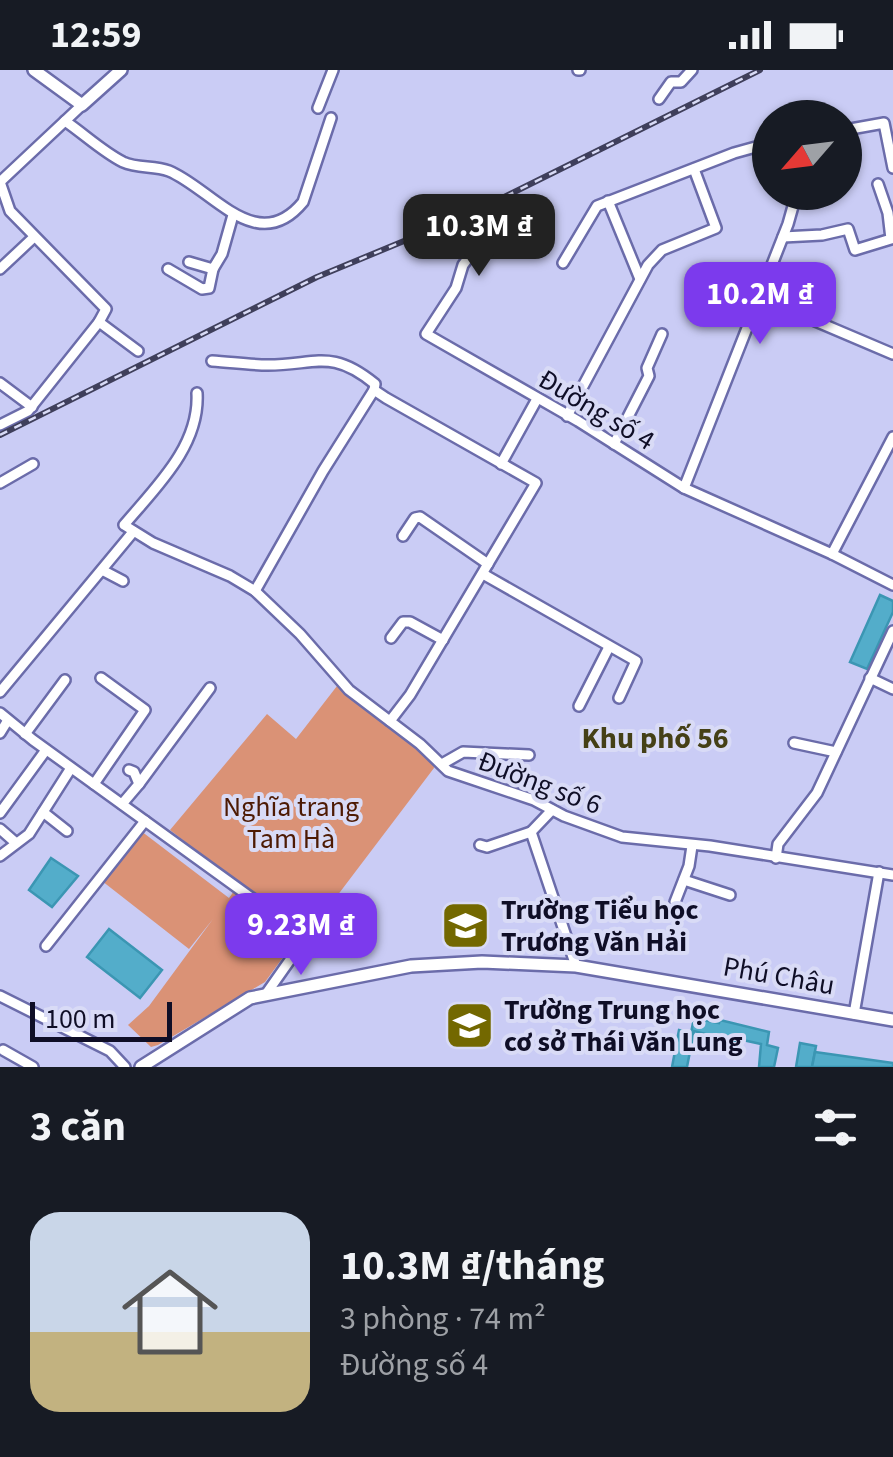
<!DOCTYPE html>
<html lang="vi">
<meta charset="utf-8">
<style>
body{margin:0;font-family:"Source Sans 3",sans-serif;background:#20242c;color:#f1f3f6;height:100vh;display:flex;flex-direction:column;font-size:38px;white-space:nowrap}
*{box-sizing:border-box;margin:0}
p{font-size:32px;color:#9ea1a6}
.icon{flex:none;width:55px;height:55px;fill:none;stroke:currentColor;stroke-width:2;stroke-linecap:round;stroke-linejoin:round}
.map{position:relative;height:997px;overflow:hidden}
.drawer{display:flex;flex-direction:column;background:#171b24;flex:1}
.drawer>*{flex:none}
.needle{width:65px;rotate:242deg}
.buttons{position:absolute;left:752px;top:30px;display:grid;gap:20px}
.buttons a{display:grid;place-items:center;width:110px;height:110px;border-radius:50%;background:#171b24;box-shadow:0 2px 8px #0004;font-size:50px}
.scale{position:absolute;left:30px;bottom:25px;width:142px;box-sizing:border-box;padding-left:10px;border:5px solid #0f0e26;border-top:0;font-size:28px;line-height:35px;white-space:nowrap;color:#0f0e26;-webkit-text-stroke:8px #d9dbf6;paint-order:stroke}
.price{position:absolute;translate:-50% -85px;padding:0 22px;border-radius:20px;background:#7c3aed;color:#fff;font-size:32px;line-height:65px;filter:drop-shadow(0 2px 5px #0008)}
.price::after{content:'';position:absolute;left:50%;top:60px;width:30px;height:22px;margin-left:-15px;background:inherit;clip-path:polygon(0 0,100% 0,50% 100%)}
.price.active{background:#222;color:#fff}
ul{padding:0;list-style:none}
li{display:flex;align-items:center;gap:30px;height:250px;padding:0 30px}
li+li{border-top:2px solid #363941}
li span{display:grid;place-items:center;flex:none;width:280px;height:200px;border-radius:30px;color:#555}
li>.icon{margin-inline-start:auto}
span .icon{width:120px;height:120px;fill:#fffc;stroke-width:1}
li b{font-size:42px}
h2{display:flex;justify-content:space-between;align-items:center;height:120px;padding:0 30px;font-size:42px}
.status{display:flex;justify-content:space-between;align-items:center;height:70px;padding:0 50px;background:#171b24;direction:ltr}
.status svg{height:28px;fill:currentColor}
.map>svg:first-child{display:block}
.green{fill:#da9276}
.building{fill:#53adca;stroke:#3b96b3;stroke-width:2.5}
.lines{fill:none;stroke-linecap:round;stroke-linejoin:round}
.minor-casing{stroke:#6b6caa;stroke-width:14}
.tertiary-casing{stroke:#6b6caa;stroke-width:16}
.minor{stroke:#fff;stroke-width:9}
.tertiary{stroke:#fff;stroke-width:11}
.rail-casing{stroke:#3f3f5b;stroke-width:6}
.rail{stroke:#d9dbf6;stroke-width:2.5;stroke-dasharray:8;stroke-linecap:butt}
.labels{text-anchor:middle;stroke-width:8;stroke-linejoin:round;paint-order:stroke}
.street-label{font-size:28px;fill:#0f0e26;stroke:#d9dbf6}
.park-label{font-size:28px;fill:#4d1a03;stroke:#d9dbf6}
.poi-label{font-size:28px;font-weight:bold;fill:#0f0e26;stroke:#d9dbf6;text-anchor:start}
.neighbourhood-label{font-size:30px;font-weight:bold;fill:#454016;stroke:#d9dbf6}
</style>
<div class="status"><b>12:59</b><svg viewBox="0 0 49 12"><path d="M0 12V9h3v3zM5 12V6h3v6zM10 12V3h3v9zM15 12V0h3v12zM26 1h20v11H26zM47 4h2v5h-2z"/></svg></div>
<div class="map">
<svg width="893" height="997" viewBox="0 0 893 997">
<rect width="100%" height="100%" fill="#caccf5"/>
<!-- green -->
<polygon class="green" points="337,616 433,692 434,698 337,826 310,867 295,871 265,912 158,975 151,977 128,955 149,936 213,849 189,879 102,811 141,761 229,828 239,814 170,760 267,644 296,669"/>
<!-- building -->
<g class="building">
<polygon points="880,525 893,531 893,542 867,599 850,592"/>
<polygon points="51,788 78,806 52,837 29,820"/>
<polygon points="109,859 162,900 140,928 87,887"/>
<polygon points="694,948 719,953 720,950 769,962 767,975 778,978 774,997 759,997 761,974 738,969 737,972 694,961 687,997 672,997 679,960 691,963"/>
<polygon points="800,973 816,976 812,997 796,997"/>
<polygon points="815,982 893,993 893,997 812,997"/>
</g>
<g class="lines">
<defs>
<g id="minor">
<polyline points="578,0 580,0"/>
<polyline points="659,29 671,12 681,12 692,0"/>
<polyline points="318,38 333,0"/>
<path d="M65 51C84 64 103 82 123 92 138 99 154 95 169 101 211 118 257 188 303 132L331 48"/>
<polyline points="845,60 884,53 893,98"/>
<polyline points="0,112 10,141 106,239 99,252 28,341 0,355"/>
<polyline points="0,112 82,35"/>
<polyline points="608,131 640,209"/>
<polyline points="526,146 480,172 463,195 456,218 426,264 578,351 684,418 832,484 893,515"/>
<polyline points="783,167 822,165 848,159 855,180 891,169 888,143 878,114"/>
<polyline points="189,192 213,199 222,184 233,145"/>
<polyline points="563,193 597,136 734,83 770,73"/>
<polyline points="0,199 33,168"/>
<polyline points="168,199 202,219 209,218 213,199"/>
<polyline points="759,227 893,284"/>
<polyline points="99,252 138,281"/>
<path d="M212 291C230 292 250 295 268 295 316 295 331 278 375 314L374 320 386 328 536 413 410 625 390 651"/>
<polyline points="0,313 32,337"/>
<path d="M197 323C200 376 156 417 124 455L153 473 230 506 255 521 300 564 349 620 420 674 448 701 534 730 564 746 622 767 710 776 893 805"/>
<polyline points="567,346 648,195 662,180 716,158 694,99"/>
<polyline points="614,374 649,306 647,298 662,264"/>
<polyline points="501,394 537,329"/>
<polyline points="0,413 33,394"/>
<polyline points="684,418 788,154 797,122"/>
<polyline points="403,466 415,448 420,447 488,494"/>
<polyline points="832,484 893,367"/>
<polyline points="102,500 123,511"/>
<polyline points="483,504 636,591 619,628"/>
<polyline points="255,521 323,401 374,320"/>
<polyline points="391,568 403,552 410,552 443,570"/>
<polyline points="870,608 893,619"/>
<polyline points="0,622 133,462"/>
<polyline points="579,636 609,577"/>
<polyline points="0,643 33,670 300,863 304,870 266,924"/>
<polyline points="0,663 8,650"/>
<polyline points="25,664 65,610"/>
<polyline points="794,673 836,682"/>
<polyline points="442,694 463,682 529,685"/>
<polyline points="94,714 145,640 101,608"/>
<polyline points="139,714 210,618"/>
<polyline points="122,734 139,714 134,702 129,700"/>
<polyline points="552,740 531,762 576,896"/>
<polyline points="43,742 67,761"/>
<polyline points="0,743 46,680"/>
<polyline points="0,759 16,773"/>
<polyline points="480,775 487,777 531,762"/>
<polyline points="0,786 29,764 71,698"/>
<polyline points="776,788 778,774 817,723 893,561"/>
<polyline points="684,810 730,825"/>
<polyline points="675,832 689,796 692,776"/>
<polyline points="46,876 145,751"/>
<polyline points="0,926 110,981 125,997"/>
<polyline points="854,944 879,802"/>
<polyline points="3,980 33,997"/>
</g>
<g id="tertiary">
<polyline points="34,0 82,35 121,0"/>
<polyline points="141,997 250,928 411,896 482,892 576,896 893,950"/>
</g>
</defs>
<!-- minor casing -->
<use href="#minor" class="minor-casing"/>
<!-- tertiary casing -->
<use href="#tertiary" class="tertiary-casing"/>
<!-- minor -->
<use href="#minor" class="minor"/>
<!-- tertiary -->
<use href="#tertiary" class="tertiary"/>
<defs>
<polyline id="rail" points="0,365 317,207 474,142 760,0"/>
</defs>
<!-- rail casing -->
<use href="#rail" class="rail-casing"/>
<!-- rail -->
<use href="#rail" class="rail"/>
</g>
<!-- icons -->
<defs>
<symbol id="school-square" viewBox="-11 -11 22 22"><rect x="-9" y="-9" width="18" height="18" rx="4" fill="#736800" stroke="#d9dbf6"/><path d="M0-5L7-2L0 1L-7-2ZM-4 1L0 2.5L4 1V4Q0 6-4 4Z" fill="#fff"/></symbol>
</defs>
<g fill-rule="evenodd">
<use href="#school-square" x="438" y="828" width="55" height="55"/>
<use href="#school-square" x="442" y="928" width="55" height="55"/>
</g>
<g class="labels">
<!-- street labels -->
<g class="street-label">
<text transform="translate(597 339) rotate(31)" y="10">Đường số 4</text>
<text transform="translate(540 712) rotate(21)" y="10">Đường số 6</text>
<text transform="translate(779 905) rotate(10)" y="10">Phú Châu</text>
</g>
<!-- park labels -->
<g class="park-label">
<text x="291" y="746">Nghĩa trang<tspan x="291" dy="32">Tam Hà</tspan></text>
</g>
<!-- poi labels -->
<g class="poi-label">
<text x="501" y="849">Trường Tiểu học<tspan x="501" dy="32">Trương Văn Hải</tspan></text>
<text x="504" y="949">Trường Trung học<tspan x="504" dy="32">cơ sở Thái Văn Lung</tspan></text>
</g>
<!-- neighbourhood labels -->
<g class="neighbourhood-label">
<text x="655" y="678">Khu phố 56</text>
</g>
</g>
</svg>
<div class="buttons">
<a><svg class="needle" viewBox="-14 -14 28 28"><path d="M0-13l5 13h-10z" fill="#e53935"/><path d="M0 13l5-13h-10z" fill="#9ea1a6"/></svg></a>
</div>
<div class="scale">100 m</div>
<b class="price active" style="left:479px;top:209px">10.3M ₫</b>
<b class="price" style="left:760px;top:277px">10.2M ₫</b>
<b class="price" style="left:301px;top:908px">9.23M ₫</b>
</div>
<section class="drawer">
<h2>3 căn<svg class="icon" aria-label="filters" viewBox="0 0 24 24"><path d="M4 7h16M4 17h16"/><circle cx="9" cy="7" r="2"/><circle cx="15" cy="17" r="2"/></svg></h2>
<ul>
<li><span style="background:linear-gradient(#c9d6e8 60%,#c2b280 0)"><svg class="icon" aria-label="home" viewBox="0 0 24 24"><path d="M3 11l9-7 9 7M6 9v11h12V9"/></svg></span><div><b>10.3M ₫/tháng</b><p>3 phòng · 74 m²</p><p>Đường số 4</p></div></li>
</ul>
</section>
